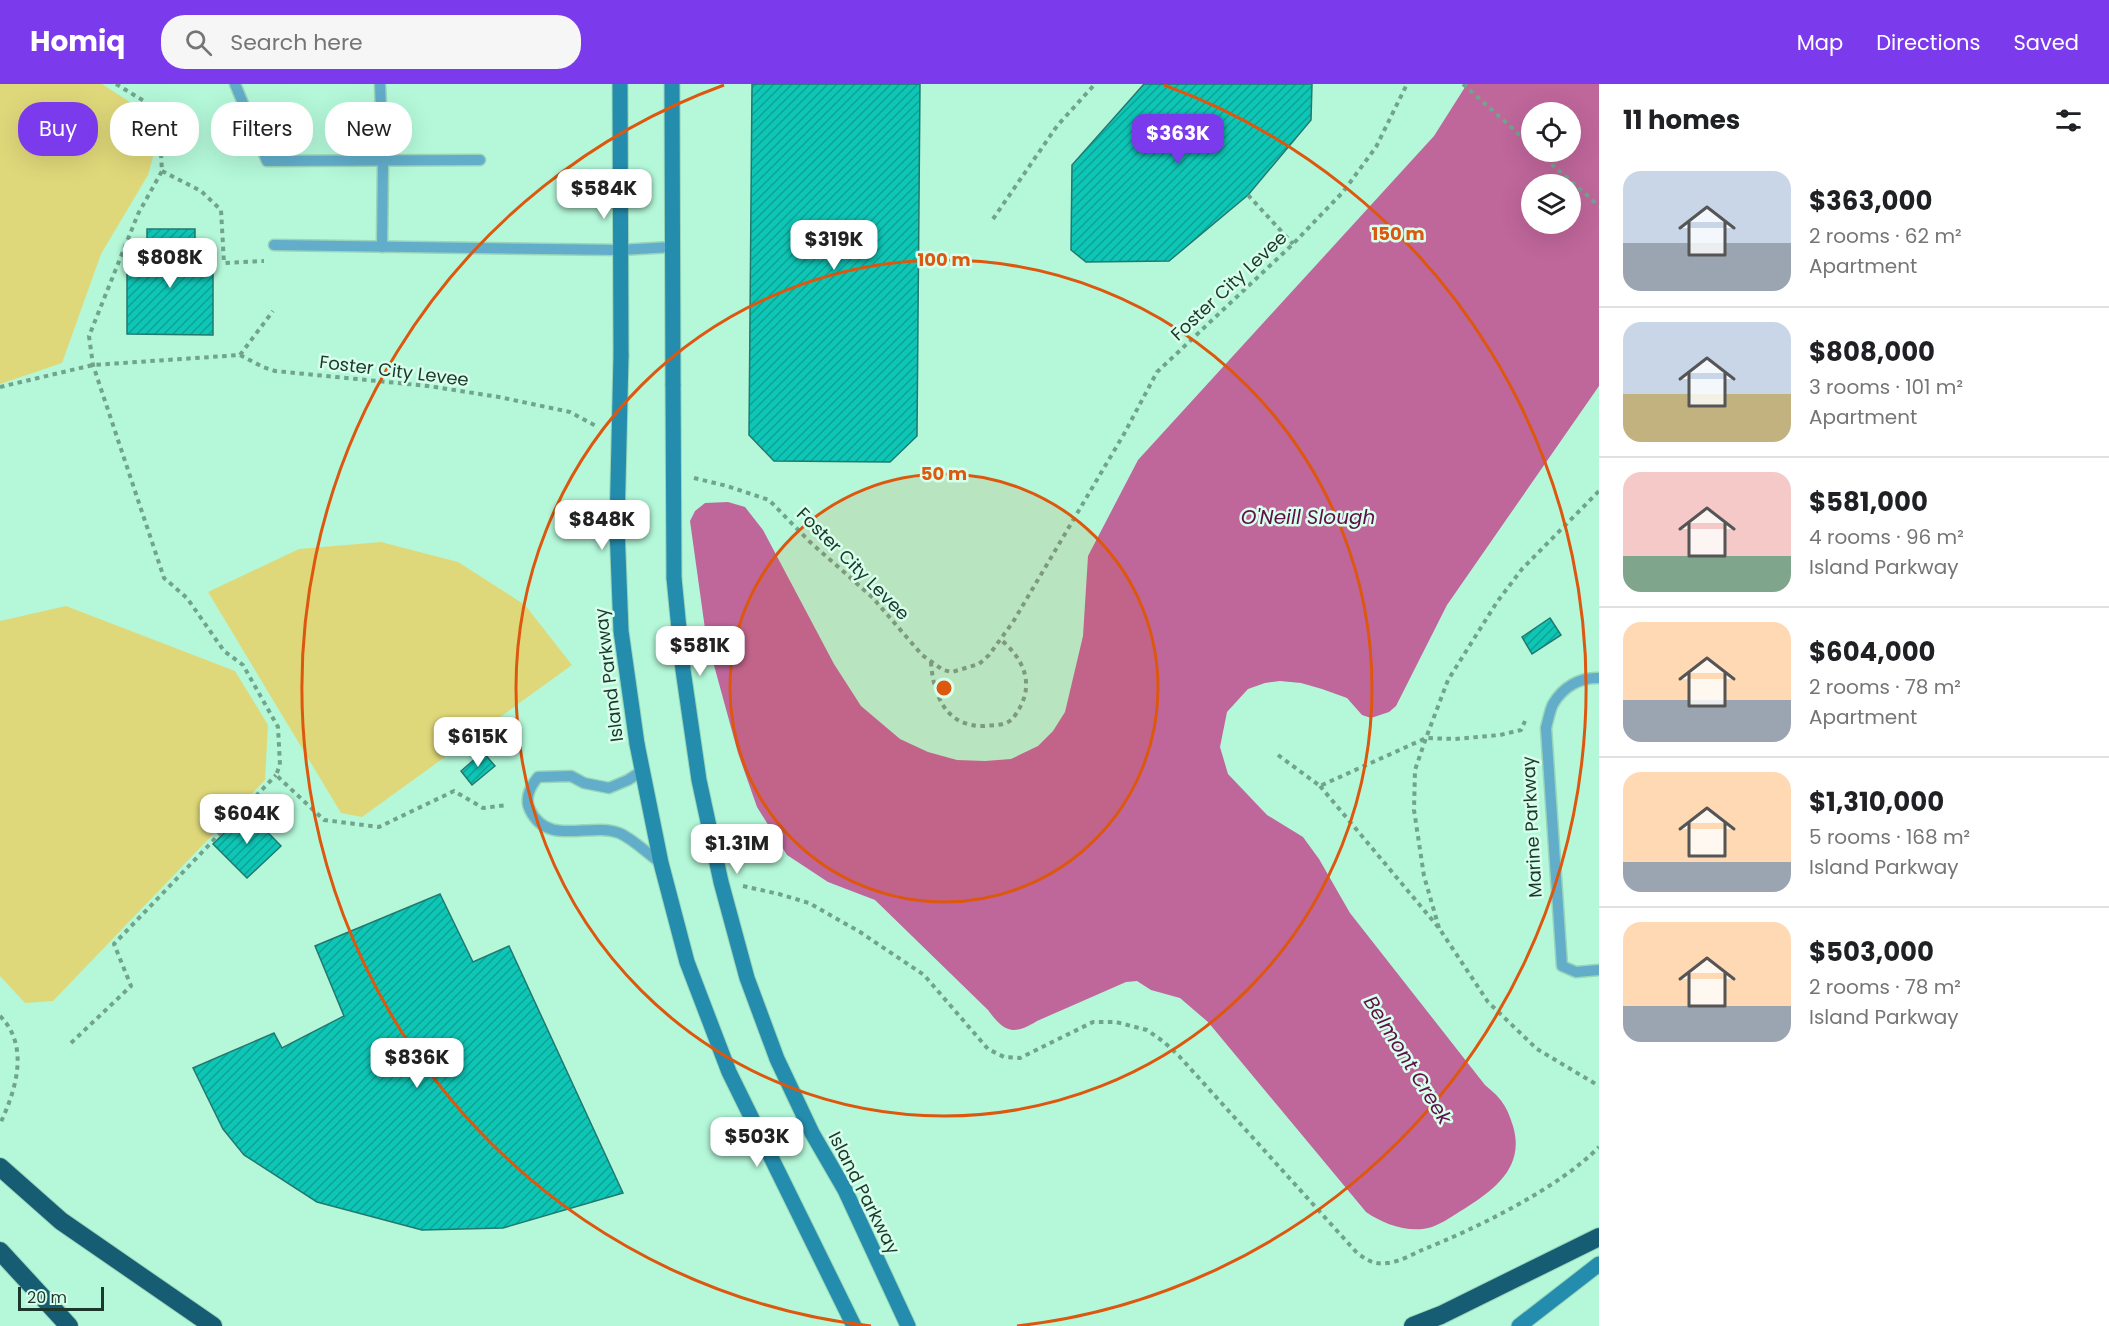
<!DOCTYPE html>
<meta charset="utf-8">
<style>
body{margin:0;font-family:Poppins,sans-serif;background:#f6f6f6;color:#202124;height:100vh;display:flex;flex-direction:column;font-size:22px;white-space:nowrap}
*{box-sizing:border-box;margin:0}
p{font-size:20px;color:#757577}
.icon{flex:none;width:33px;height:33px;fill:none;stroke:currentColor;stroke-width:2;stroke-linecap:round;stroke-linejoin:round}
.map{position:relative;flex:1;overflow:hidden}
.side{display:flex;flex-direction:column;background:#fff;width:510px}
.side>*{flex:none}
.top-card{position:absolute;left:18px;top:18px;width:570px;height:54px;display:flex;gap:12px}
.buttons{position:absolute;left:1521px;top:18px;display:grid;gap:12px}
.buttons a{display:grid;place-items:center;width:60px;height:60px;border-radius:50%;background:#fff;box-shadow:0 6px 24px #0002;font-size:30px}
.scale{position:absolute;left:18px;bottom:15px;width:86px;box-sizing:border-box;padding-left:6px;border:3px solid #1c372b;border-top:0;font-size:16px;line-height:21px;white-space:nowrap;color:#1c372b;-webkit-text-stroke:4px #d7ffec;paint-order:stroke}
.price{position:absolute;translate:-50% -51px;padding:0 14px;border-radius:12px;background:#fff;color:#222;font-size:20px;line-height:39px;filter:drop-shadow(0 2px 3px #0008)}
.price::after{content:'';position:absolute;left:50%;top:36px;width:18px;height:14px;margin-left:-9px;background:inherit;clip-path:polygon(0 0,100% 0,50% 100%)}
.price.current{background:#7c3aed;color:#fff}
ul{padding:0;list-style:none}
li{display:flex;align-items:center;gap:18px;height:150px;padding:0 24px}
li+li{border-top:2px solid #e0e0e0}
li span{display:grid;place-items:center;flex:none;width:168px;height:120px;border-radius:18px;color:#555}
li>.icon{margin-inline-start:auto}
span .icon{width:72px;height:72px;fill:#fffc;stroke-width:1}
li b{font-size:26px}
h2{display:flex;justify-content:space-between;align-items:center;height:72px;padding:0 24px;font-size:26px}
.pill{padding:0 21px;border-radius:24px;background:#fff;box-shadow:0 6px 24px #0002;font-size:21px;line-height:54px}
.pill.current{background:#7c3aed;color:#fff}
header{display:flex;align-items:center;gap:36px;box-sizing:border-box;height:84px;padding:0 30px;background:#7c3aed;color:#fff}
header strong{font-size:28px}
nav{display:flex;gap:33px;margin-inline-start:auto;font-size:21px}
.search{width:420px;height:54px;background:#f6f6f6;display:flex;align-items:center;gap:15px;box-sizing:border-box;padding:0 21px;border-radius:24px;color:#757577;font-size:22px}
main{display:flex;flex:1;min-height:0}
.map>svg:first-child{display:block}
.pitch{fill:#dfd87a}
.water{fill:#bf669b;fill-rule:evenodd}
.building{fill:url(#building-hatch);stroke:#23786f;stroke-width:1.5}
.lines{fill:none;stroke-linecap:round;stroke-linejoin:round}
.lane-casing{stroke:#99d5ba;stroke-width:13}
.secondary-casing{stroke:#99d5ba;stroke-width:17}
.highway-casing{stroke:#99d5ba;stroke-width:20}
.path{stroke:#71a38d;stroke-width:4;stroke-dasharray:4.5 4.5;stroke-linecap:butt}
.lane{stroke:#62adca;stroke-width:10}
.secondary{stroke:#248dae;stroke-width:15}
.highway{stroke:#165d74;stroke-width:18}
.secondary-bridge-casing{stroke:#99d5ba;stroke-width:17;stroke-linecap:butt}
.secondary-bridge{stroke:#248dae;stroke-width:15}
.ring{fill:none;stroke:#de570e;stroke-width:3}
.labels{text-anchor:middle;stroke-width:5;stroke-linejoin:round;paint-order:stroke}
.street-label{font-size:18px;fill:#1c372b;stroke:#d7ffec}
.water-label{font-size:20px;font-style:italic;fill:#600e46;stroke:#d7ffec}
.centre{fill:#de570e;stroke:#d7ffec;stroke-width:3}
.ring-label{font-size:18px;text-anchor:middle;font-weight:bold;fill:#de570e;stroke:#d7ffec;stroke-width:5;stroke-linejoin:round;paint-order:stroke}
</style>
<header>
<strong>Homiq</strong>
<div class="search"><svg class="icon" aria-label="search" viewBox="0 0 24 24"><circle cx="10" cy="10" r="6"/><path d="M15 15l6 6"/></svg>Search here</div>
<nav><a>Map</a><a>Directions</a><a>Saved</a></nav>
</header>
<main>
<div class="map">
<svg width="1599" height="1242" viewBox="0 0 1599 1242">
<defs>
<pattern id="building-hatch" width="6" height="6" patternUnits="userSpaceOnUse" patternTransform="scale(1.5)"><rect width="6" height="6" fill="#0ec6b6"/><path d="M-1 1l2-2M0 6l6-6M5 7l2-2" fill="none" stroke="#0da294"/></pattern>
</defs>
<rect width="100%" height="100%" fill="#b4f8d9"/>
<!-- pitch -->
<g class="pitch">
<polygon points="0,0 102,0 139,24 153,49 153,73 148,91 101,170 62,279 0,300"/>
<polygon points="381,458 458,478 525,521 572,581 362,733 341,729 208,508 299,465"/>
<polygon points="66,522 235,587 268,641 265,696 53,917 25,919 0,892 0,537"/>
</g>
<!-- water -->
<path class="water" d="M1467 0H1599V302L1447 521 1396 622 1389 628 1371 634 1362 631 1347 614 1322 605 1301 599 1280 597 1265 599 1248 605 1227 628 1220 663 1228 690 1267 731 1303 753 1319 775 1350 829 1485 1001C1501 1014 1507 1022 1513 1042 1525 1082 1496 1105 1464 1125 1454 1131 1443 1139 1432 1143 1410 1150 1383 1140 1366 1128L1208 938 1180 914 1151 906 1137 897 1126 898 1037 937C1013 952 1004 948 988 926L875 816 828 798 787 771 757 723 738 669 706 552 690 437 695 427 705 419 728 418 745 423 763 446 834 580 861 622 900 655 928 668 957 676 985 677 1011 675 1038 662 1053 647 1065 628 1083 552 1088 472 1138 376 1434 52ZM1532 28H1570V68H1532ZM1532 100H1570V140H1532Z"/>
<!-- building -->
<g class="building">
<polygon points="752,0 920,0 917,352 890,378 774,377 749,351"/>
<polygon points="1144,0 1312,0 1311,36 1248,111 1169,177 1086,178 1071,166 1072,81"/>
<polygon points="147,145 195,145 195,188 213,188 213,251 127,250 127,188 147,188"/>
<polygon points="1550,534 1561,551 1532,570 1522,553"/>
<polygon points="483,668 495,682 472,701 461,687"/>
<polygon points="247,727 281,762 247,794 213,760"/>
<polygon points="440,810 473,878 509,862 623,1109 503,1144 422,1146 317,1118 244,1071 223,1045 193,984 274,949 282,964 344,932 315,862"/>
</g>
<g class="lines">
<defs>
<g id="lane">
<polyline points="235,0 267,77 480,76"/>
<polyline points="380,0 383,77 382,163"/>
<polyline points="274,161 620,166 672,163"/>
<path d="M1599 594C1580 593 1563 603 1553 620 1550 626 1548 636 1546 644L1562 882 1576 888 1599 886"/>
<path d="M642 687 628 696 609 704 584 699 571 692 538 693C530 703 524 714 530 726 548 763 589 738 619 749 632 754 649 771 661 779"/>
</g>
<g id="secondary">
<polyline points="620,0 621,272"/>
<polyline points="672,0 673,301"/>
<polyline points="674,494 683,586 699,696 721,798 747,894 777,975 812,1049 845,1106 908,1242"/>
<polyline points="637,660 661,779 687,878 729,988 854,1242"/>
<polyline points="1519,1242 1599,1180"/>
</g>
<g id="highway">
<polyline points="0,1083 61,1137 213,1242"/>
<polyline points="0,1167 69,1242"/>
<polyline points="1413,1242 1441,1231 1599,1153"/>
</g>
</defs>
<!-- lane casing -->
<use href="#lane" class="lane-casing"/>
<!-- secondary casing -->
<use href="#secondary" class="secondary-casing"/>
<!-- highway casing -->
<use href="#highway" class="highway-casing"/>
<!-- path -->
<g class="path">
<polyline points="116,0 144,17 157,34 160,52 162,87 138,130 89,252 93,281 164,494 187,514 224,567 243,581 278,643 280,681 276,691 324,736 379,743 454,707 483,724 508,721"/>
<polyline points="1463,0 1532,62"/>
<polyline points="1538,68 1599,122"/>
<polyline points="162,87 201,107 221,126 224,179 264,177"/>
<polyline points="1248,111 1293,160"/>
<polyline points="993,135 1057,42 1095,0"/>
<polyline points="240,271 273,227"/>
<polyline points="0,303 93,281 240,271 263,283 275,287 428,302 499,313 570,328 598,343"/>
<polyline points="694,394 727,402 769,416 809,457 873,514 922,571 943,586 952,588 979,580 989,571 1013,538 1124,350 1157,288 1293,160 1343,108 1376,63 1407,0"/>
<path d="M931 578C933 611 946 643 984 642 993 641 1004 642 1011 636 1014 634 1017 628 1019 625 1035 598 1022 573 1000 555"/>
<polyline points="1278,671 1320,702 1426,654 1455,655 1500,651 1521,646 1525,637"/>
<polyline points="1320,702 1439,844 1488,918 1537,965 1599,1002"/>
<path d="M743 802 779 810 809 819 860 848 924 891 988 965 1004 973 1020 974 1093 938H1116L1147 946 1164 958 1179 972 1358 1170C1369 1177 1375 1181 1387 1179 1399 1178 1411 1171 1422 1166 1475 1145 1559 1104 1599 1063"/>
<polyline points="1439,844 1424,792 1414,726 1415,686 1426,654 1448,596 1497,518 1522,485 1599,407"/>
<path d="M0 932C30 962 16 1006 0 1040"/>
<polyline points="71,959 131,902 114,860 276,691"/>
</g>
<!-- lane -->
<use href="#lane" class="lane"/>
<!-- secondary -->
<use href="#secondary" class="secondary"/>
<!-- highway -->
<use href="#highway" class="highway"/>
<defs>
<g id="secondary-bridge">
<polyline points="621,272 617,443 621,547 637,660"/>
<polyline points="673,301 674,494"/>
</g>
</defs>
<!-- secondary-bridge casing -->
<use href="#secondary-bridge" class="secondary-bridge-casing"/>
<!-- secondary-bridge -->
<use href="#secondary-bridge" class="secondary-bridge"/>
</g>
<!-- distance rings -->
<circle cx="944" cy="604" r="214" fill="#de570e" fill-opacity=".12"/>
<g class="ring">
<circle cx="944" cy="604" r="214"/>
<circle cx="944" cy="604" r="428"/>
<path d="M871 1242A642 642 0 0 1 724 1M1164 1A642 642 0 0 1 1017 1242"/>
</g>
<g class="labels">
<!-- street labels -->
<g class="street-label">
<text transform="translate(1229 202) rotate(-43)" y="6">Foster City Levee</text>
<text transform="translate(394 287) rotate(7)" y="6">Foster City Levee</text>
<text transform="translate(853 480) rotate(45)" y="6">Foster City Levee</text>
<text transform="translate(609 591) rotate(-97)" y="6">Island Parkway</text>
<text transform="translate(1532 743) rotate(-93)" y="6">Marine Parkway</text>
<text transform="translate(864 1109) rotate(63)" y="6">Island Parkway</text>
</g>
<!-- water labels -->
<g class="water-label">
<text x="1308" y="440">O'Neill Slough</text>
<text transform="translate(1408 976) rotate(58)" y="7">Belmont Creek</text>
</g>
</g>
<circle cx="944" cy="604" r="9" class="centre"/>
<g class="ring-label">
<text x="1398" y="156">150 m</text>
<text x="944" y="182">100 m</text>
<text x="944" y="396">50 m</text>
</g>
</svg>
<div class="buttons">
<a><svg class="icon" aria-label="locate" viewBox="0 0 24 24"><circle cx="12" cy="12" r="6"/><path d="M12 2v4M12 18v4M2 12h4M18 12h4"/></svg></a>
<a><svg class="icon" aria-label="layers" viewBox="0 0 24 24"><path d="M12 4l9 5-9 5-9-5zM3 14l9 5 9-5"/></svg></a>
</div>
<div class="scale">20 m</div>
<b class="price current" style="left:1178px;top:81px">$363K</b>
<b class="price" style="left:604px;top:136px">$584K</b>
<b class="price" style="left:834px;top:187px">$319K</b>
<b class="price" style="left:170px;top:205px">$808K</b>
<b class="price" style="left:602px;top:467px">$848K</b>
<b class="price" style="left:700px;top:593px">$581K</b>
<b class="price" style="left:478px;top:684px">$615K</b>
<b class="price" style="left:247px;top:761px">$604K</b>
<b class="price" style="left:737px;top:791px">$1.31M</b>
<b class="price" style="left:417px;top:1005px">$836K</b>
<b class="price" style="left:757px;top:1084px">$503K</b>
<div class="top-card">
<a class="pill current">Buy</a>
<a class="pill">Rent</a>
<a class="pill">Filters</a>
<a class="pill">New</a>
</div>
</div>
<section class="side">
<h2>11 homes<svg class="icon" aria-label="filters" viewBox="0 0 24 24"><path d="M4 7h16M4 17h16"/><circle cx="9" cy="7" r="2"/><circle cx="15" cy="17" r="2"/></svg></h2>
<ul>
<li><span style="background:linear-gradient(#c9d6e8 60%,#9aa5b1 0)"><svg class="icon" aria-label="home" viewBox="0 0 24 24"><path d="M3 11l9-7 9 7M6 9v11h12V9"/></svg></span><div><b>$363,000</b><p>2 rooms · 62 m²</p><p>Apartment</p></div></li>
<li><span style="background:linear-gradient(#c9d6e8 60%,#c2b280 0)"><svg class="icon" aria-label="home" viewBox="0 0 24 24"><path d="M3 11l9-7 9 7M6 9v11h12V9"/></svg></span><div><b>$808,000</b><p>3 rooms · 101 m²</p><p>Apartment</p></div></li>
<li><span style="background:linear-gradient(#f6c9c9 70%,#7fa58c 0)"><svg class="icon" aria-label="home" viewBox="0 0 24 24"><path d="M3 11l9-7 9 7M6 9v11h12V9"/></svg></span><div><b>$581,000</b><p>4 rooms · 96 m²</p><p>Island Parkway</p></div></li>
<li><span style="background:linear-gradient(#ffd9b3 65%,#9aa5b1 0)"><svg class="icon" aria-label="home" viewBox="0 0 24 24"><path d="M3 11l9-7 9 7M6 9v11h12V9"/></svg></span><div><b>$604,000</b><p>2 rooms · 78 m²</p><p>Apartment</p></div></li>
<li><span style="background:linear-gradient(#ffd9b3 75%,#9aa5b1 0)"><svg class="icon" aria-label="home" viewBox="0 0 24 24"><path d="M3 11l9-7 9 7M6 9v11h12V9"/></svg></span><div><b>$1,310,000</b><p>5 rooms · 168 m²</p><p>Island Parkway</p></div></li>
<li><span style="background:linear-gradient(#ffd9b3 70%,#9aa5b1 0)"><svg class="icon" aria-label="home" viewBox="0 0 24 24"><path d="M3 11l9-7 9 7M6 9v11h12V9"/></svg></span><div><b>$503,000</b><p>2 rooms · 78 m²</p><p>Island Parkway</p></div></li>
</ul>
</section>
</main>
